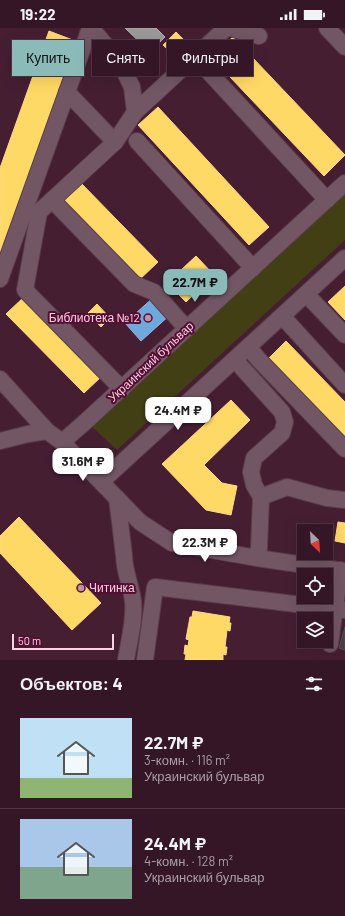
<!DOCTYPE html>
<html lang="ru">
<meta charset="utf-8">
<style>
body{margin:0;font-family:Barlow,sans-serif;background:#3f2332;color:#f1f3f6;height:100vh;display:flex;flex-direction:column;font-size:15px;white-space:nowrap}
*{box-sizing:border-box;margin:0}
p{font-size:13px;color:#a99fa7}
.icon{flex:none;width:22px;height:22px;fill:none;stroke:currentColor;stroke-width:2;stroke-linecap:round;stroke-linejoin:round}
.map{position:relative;height:632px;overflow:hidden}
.side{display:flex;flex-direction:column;background:#341626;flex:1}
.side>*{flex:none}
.guide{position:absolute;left:12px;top:12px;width:321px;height:36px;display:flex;gap:8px}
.needle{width:26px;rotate:155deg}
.buttons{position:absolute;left:297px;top:496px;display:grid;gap:8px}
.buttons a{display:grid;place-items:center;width:36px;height:36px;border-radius:0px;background:#341626;box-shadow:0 4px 16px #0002,0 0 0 1px #4e3543;font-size:20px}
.scale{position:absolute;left:12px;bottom:10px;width:102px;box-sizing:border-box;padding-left:4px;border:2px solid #fdd1e2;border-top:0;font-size:11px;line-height:14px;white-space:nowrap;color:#fdd1e2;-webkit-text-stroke:3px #550e33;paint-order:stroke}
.price{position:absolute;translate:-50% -34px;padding:0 9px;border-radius:8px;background:#fff;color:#222;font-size:13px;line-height:26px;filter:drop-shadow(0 1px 2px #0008)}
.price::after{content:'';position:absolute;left:50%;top:24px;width:12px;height:9px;margin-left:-6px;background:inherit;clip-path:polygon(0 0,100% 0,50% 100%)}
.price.selected{background:#8bbbb9;color:#111}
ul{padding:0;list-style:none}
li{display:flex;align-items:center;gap:12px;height:100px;padding:0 20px}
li+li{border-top:1px solid #4e3543}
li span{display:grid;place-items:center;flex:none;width:112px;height:80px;border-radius:0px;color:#555}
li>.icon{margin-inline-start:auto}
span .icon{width:48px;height:48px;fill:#fffc;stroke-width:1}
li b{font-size:17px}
h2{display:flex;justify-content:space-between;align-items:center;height:48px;padding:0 20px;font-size:17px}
.chip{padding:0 14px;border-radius:0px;background:#341626;box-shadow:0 4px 16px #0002,0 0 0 1px #4e3543;font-size:14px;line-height:36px}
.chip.selected{background:#8bbbb9;color:#111}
.status{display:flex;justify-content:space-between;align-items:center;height:28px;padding:0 20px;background:#341626;direction:ltr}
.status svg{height:11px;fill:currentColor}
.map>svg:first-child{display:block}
.green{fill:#413f13}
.homes{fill:#ffd966;stroke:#fed78b}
.schools{fill:#6fa8dc;stroke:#9ab4de}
.industry{fill:#999;stroke:#b7aaaf}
.building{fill:#483d45;stroke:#544e55}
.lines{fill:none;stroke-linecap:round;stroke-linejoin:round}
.minor-casing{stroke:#5b3b4a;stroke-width:18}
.minor{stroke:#735664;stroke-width:16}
.poi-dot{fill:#bd92a4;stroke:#550e33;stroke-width:1.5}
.labels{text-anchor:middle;stroke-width:4;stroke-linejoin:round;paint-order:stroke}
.poi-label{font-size:12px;fill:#fdd1e2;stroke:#550e33;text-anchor:end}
.street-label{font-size:12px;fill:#fdd1e2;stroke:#550e33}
</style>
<div class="status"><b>19:22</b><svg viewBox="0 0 49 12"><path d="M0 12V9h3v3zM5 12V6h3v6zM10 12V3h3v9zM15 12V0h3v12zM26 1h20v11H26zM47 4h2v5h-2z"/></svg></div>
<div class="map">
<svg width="345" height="632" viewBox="0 0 345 632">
<rect width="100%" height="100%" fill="#451e32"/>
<!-- green -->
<polygon class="green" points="345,161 345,212 117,422 89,396"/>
<!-- homes -->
<g class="homes">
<polygon points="49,3 78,14 0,231 0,140"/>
<polygon points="176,4 189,17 176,30 163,17"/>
<polygon points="233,9 345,127 324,148 211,29"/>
<polygon points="158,79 269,199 249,217 138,97"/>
<polygon points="78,152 158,234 138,253 59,172"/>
<polygon points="196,228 214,247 186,274 167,255"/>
<polygon points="345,258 345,292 328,274"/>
<polygon points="25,268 103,347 84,365 6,286"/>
<polygon points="97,276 110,290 101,299 88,285"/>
<polygon points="286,313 345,374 345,411 267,332"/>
<polygon points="231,372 250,392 204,437 222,455 237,458 231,487 206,482 162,436"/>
<polygon points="19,489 101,575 72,602 0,525 0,508"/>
<polygon points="338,494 345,495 345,515 335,513"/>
<polygon points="193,583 230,589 229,595 231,595 230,603 227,602 225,619 227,619 226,627 223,626 223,632 185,632 186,626 184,626 185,617 188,618 189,612 186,611 190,589 192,589"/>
</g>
<!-- schools -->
<polygon class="schools" points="155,268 171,286 141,313 125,295"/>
<!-- industry -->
<polygon class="industry" points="125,0 156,0 165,9 150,24"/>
<!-- building -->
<polygon class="building" points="345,599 345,622 339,620"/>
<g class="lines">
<defs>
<g id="minor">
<polyline points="91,0 120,34 132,59 135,84"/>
<polyline points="231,0 259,8"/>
<polyline points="327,0 345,19"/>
<polyline points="208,43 327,172"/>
<polyline points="67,64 115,114"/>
<polyline points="137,113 253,240"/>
<polyline points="52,172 134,256 154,264 187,301"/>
<polyline points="0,251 90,0"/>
<polyline points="306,266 345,307"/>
<polyline points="282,288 345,357"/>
<polyline points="248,319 260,333 345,421"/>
<polyline points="235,332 282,384 285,394 282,405 254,430 251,444 254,457 261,469 259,520 257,530"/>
<polyline points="0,351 47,403 62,414 140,494 172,515 257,530 345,543"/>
<polyline points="122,361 25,262 39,184 115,114 135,84 226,0"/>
<polyline points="0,413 28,406 47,403"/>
<polyline points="62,414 84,395 345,155"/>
<polyline points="102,453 345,230"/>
<polyline points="261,469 287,459 327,470 345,472"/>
<path d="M117 470 124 527C124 543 131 557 133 573 135 592 129 613 126 632"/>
<polyline points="330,616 340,542"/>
<polyline points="145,632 155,559 345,582"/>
</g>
</defs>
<!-- minor casing -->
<use href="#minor" class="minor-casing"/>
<!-- minor -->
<use href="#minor" class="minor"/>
</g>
<!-- markers -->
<g class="poi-dot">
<circle cx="148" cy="290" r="4"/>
<circle cx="81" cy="560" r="4"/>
</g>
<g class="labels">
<!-- poi labels -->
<g class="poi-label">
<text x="140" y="294">Библиотека №12</text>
<text x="89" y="564" text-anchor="start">Читинка</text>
</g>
<!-- street labels -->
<g class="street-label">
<text transform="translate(151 334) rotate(-43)" y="4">Украинский бульвар</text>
</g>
</g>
</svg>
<div class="buttons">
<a><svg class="needle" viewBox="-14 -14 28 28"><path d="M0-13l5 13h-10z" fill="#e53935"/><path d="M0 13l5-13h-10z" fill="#a99fa7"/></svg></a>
<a><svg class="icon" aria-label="locate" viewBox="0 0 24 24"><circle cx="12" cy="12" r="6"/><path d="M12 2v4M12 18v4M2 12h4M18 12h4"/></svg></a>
<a><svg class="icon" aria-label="layers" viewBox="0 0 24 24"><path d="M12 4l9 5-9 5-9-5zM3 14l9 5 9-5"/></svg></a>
</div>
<div class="scale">50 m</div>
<b class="price selected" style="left:195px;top:275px">22.7M ₽</b>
<b class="price" style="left:178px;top:403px">24.4M ₽</b>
<b class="price" style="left:83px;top:454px">31.6M ₽</b>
<b class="price" style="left:205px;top:535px">22.3M ₽</b>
<div class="guide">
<a class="chip selected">Купить</a>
<a class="chip">Снять</a>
<a class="chip">Фильтры</a>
</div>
</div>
<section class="side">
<h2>Объектов: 4<svg class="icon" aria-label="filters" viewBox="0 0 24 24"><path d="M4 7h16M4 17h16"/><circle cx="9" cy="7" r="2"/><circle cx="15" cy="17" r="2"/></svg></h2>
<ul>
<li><span style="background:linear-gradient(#bfe0f5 75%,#8fb573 0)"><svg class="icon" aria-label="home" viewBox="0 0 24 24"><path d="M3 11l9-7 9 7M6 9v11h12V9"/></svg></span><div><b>22.7M ₽</b><p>3-комн. · 116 m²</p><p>Украинский бульвар</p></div></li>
<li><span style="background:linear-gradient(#a9c7e8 60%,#7fa58c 0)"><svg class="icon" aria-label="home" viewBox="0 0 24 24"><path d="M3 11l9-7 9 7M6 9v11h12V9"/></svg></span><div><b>24.4M ₽</b><p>4-комн. · 128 m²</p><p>Украинский бульвар</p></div></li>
</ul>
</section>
